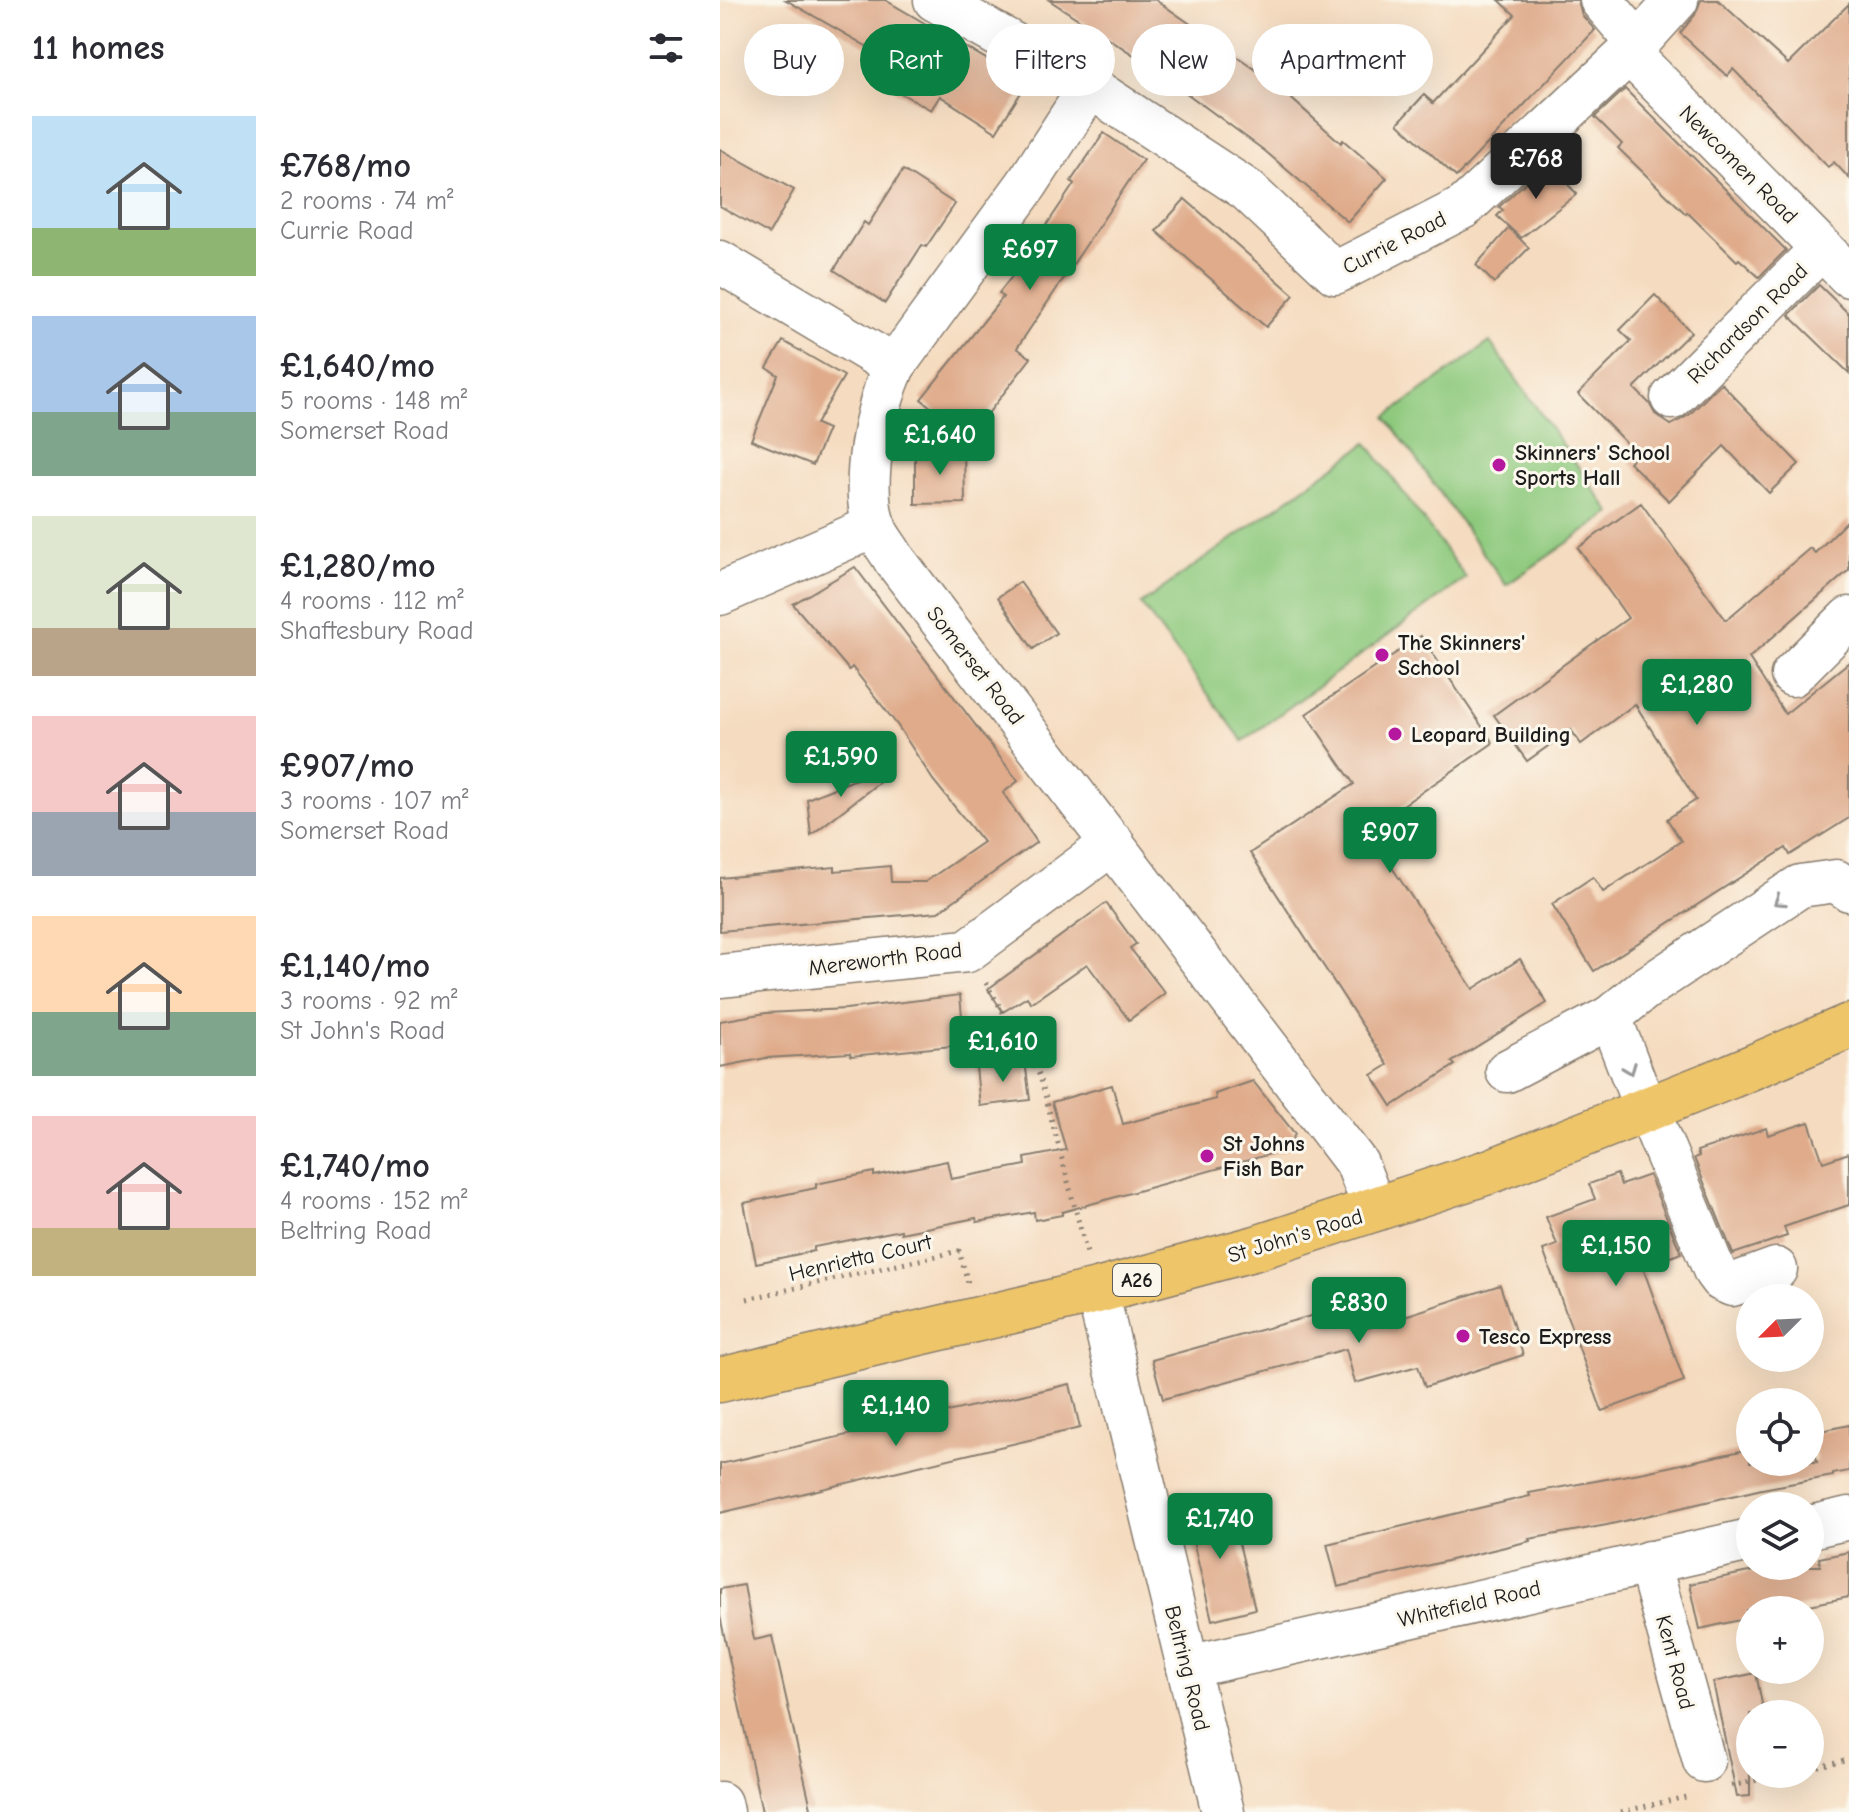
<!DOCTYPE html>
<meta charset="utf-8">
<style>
body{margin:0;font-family:"Comic Neue",sans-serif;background:#f7f7f7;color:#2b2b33;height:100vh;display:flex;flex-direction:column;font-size:30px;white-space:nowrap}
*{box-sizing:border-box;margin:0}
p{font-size:26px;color:#7c7c81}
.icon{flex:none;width:44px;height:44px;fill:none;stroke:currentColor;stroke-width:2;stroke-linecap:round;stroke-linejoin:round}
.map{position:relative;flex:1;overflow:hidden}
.sheet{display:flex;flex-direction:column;background:#fff;width:720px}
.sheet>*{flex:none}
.hud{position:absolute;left:24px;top:24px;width:760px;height:72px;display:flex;gap:16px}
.needle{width:52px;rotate:246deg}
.buttons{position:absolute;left:1016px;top:1284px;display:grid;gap:16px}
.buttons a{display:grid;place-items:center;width:88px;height:88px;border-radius:50%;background:#fff;box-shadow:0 8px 32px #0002;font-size:40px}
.price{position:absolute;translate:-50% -68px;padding:0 18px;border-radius:8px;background:#0b8043;color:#fff;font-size:26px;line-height:52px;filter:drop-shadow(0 2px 4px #0008)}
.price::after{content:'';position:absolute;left:50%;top:48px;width:24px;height:18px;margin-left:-12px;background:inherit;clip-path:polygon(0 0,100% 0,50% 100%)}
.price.current{background:#222;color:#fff}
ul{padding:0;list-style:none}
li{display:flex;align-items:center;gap:24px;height:200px;padding:0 32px}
li span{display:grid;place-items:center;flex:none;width:224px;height:160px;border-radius:0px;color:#555}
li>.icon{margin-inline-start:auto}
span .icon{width:96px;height:96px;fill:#fffc;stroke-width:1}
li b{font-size:34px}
h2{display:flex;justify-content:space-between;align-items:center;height:96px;padding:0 32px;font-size:34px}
.tag{padding:0 28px;border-radius:36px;background:#fff;box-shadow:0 8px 32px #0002;font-size:28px;line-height:72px}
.tag.current{background:#0b8043;color:#fff}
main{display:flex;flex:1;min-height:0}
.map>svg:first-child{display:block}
.green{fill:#8dc97d;stroke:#54724c;stroke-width:2}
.building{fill:#dfab8b}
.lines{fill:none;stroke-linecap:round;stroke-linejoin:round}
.minor-casing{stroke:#887c6e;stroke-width:45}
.highway-casing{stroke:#887c6e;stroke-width:47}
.path{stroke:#887c6e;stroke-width:5;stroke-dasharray:2 6;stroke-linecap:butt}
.minor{stroke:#fff;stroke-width:42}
.highway{stroke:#eec569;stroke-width:44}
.oneway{stroke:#999}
.poi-dot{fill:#b5179e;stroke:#fbf7ec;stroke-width:3}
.labels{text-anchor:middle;stroke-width:6;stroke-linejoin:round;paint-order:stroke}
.shield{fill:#fbf7ec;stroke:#5f5e5a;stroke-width:2}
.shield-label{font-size:20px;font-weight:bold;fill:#1c1c1c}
.street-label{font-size:22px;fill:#1c1c1c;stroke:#fbf7ec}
.poi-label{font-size:22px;font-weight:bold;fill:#1c1c1c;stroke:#fbf7ec;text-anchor:start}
</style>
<main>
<section class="sheet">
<h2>11 homes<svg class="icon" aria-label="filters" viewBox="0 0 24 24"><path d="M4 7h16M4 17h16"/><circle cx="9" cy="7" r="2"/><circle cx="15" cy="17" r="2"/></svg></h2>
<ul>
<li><span style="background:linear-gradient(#bfe0f5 70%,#8fb573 0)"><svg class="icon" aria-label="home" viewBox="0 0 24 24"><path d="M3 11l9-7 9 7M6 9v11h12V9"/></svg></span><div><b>£768/mo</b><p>2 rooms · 74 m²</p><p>Currie Road</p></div></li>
<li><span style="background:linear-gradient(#a9c7e8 60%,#7fa58c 0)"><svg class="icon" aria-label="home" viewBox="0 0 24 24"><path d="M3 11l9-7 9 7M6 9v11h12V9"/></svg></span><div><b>£1,640/mo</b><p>5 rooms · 148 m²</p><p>Somerset Road</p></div></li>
<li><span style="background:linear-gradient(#dfe7d0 70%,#b9a48a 0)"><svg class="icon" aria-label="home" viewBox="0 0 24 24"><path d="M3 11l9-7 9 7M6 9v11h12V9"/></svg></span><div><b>£1,280/mo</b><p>4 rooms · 112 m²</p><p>Shaftesbury Road</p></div></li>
<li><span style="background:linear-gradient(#f6c9c9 60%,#9aa5b1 0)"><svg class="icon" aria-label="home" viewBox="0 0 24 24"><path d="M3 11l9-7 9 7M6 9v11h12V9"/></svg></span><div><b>£907/mo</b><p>3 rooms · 107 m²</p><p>Somerset Road</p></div></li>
<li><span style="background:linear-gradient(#ffd9b3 60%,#7fa58c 0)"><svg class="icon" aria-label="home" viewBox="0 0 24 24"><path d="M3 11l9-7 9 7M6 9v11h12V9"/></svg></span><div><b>£1,140/mo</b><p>3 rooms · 92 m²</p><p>St John's Road</p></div></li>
<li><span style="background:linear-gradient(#f6c9c9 70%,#c2b280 0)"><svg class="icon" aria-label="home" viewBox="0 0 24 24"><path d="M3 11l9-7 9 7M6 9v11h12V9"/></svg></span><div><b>£1,740/mo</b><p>4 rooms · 152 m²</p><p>Beltring Road</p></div></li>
</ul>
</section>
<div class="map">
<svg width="1129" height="1812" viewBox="0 0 1129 1812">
<rect width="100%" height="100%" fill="#fbf7ec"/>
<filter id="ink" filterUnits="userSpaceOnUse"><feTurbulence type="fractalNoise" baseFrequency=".0125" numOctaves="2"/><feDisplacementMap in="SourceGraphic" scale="16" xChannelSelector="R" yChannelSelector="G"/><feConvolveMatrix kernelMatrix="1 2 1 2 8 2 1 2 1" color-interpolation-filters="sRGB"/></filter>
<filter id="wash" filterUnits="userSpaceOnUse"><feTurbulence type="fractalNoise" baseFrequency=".006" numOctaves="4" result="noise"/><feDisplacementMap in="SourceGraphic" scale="32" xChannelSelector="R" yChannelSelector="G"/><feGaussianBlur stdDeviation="1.8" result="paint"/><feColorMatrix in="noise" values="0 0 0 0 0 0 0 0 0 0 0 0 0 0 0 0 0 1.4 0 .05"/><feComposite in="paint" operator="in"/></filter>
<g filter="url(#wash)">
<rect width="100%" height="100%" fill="#f5dcc0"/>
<!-- green -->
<g class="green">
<polygon points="770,342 891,513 786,585 666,417"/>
<polygon points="647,443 746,578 523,741 421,604"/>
</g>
<g id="blocks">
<!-- building -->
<g class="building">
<polygon points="66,0 165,0 307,83 276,132 220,96 211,110 175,90 186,69"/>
<polygon points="329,0 436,0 565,90 564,92 621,143 623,140 667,178 628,222 545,151 423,61"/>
<polygon points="779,0 858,0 862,15 875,30 736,177 678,123 704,95 713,103 795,15"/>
<polygon points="981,0 998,0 1068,64 1129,4 1129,178 1114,162 1108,167 1013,69 1007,76 960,33 975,15"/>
<polygon points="905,89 1066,250 1039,277 1019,259 1017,261 967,212 966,214 898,148 902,144 875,117"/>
<polygon points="384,133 423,160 297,348 311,358 249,438 201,399 283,297 279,293 321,240 318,238 354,184 351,181"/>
<polygon points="0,149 74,190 49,234 0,206"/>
<polygon points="827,163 857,194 801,238 777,216 783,210 779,207"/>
<polygon points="183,170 235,204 206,247 202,245 165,303 114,270 144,222 148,225"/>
<polygon points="465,199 574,295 546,327 436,231"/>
<polygon points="789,228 809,248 774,283 756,265"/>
<polygon points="1099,285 1129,314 1129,373 1069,315"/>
<polygon points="935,295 971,332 914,388 929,403 935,414 951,425 969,415 1001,383 1079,464 1049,493 1004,446 949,501 909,462 917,454 858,394 911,341 900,330"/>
<polygon points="63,341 124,376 96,424 108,429 93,465 31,440 58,375 47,368"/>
<polygon points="244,449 245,503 195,504 195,450"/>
<polygon points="921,503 1006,620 1090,548 1095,553 1129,519 1129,570 1029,658 1065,714 1129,662 1129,818 1070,855 1066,848 874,971 832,904 873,877 883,892 961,841 947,819 976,800 915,704 861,744 851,730 807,761 774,715 908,618 858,548"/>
<polygon points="135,567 298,781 283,793 317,842 218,912 0,931 0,878 115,867 115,871 170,866 171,882 205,882 263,842 213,780 178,726 132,667 129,670 73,604"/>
<polygon points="300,582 336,633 313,649 278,597"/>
<polygon points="701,636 773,743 647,830 753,989 800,959 827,1003 732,1062 735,1065 672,1106 652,1075 668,1065 530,853 634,784 586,714"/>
<polygon points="166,767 170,774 91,835 87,799"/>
<polygon points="386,903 416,944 410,948 445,993 409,1020 367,964 311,1003 307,997 283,1012 268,989"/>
<polygon points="240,995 244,1038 232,1046 131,1056 130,1053 46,1058 0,1067 0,1021 46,1013 126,1009"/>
<polygon points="305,1061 310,1100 260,1106 256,1067"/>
<polygon points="533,1081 575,1134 568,1149 342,1212 342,1215 315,1220 314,1212 257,1222 256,1218 181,1233 181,1230 94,1247 94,1251 36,1263 24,1203 96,1188 96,1184 154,1172 154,1176 227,1161 231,1179 306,1165 305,1158 346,1150 332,1102 392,1085 403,1124 496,1099 495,1094"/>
<polygon points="1089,1122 1103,1162 1129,1153 1129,1205 1064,1227 1067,1236 1013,1254 974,1158 979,1156 977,1151 1046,1128 1048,1135"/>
<polygon points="897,1174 901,1185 929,1175 961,1253 923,1268 964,1381 882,1411 823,1250 837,1245 826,1217 875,1199 869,1184"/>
<polygon points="780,1285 803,1355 705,1387 698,1366 635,1383 626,1349 443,1399 432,1360 641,1302 648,1328"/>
<polygon points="350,1384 360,1428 0,1513 0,1464"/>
<polygon points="1129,1425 1129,1471 1113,1474 1113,1476 1042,1489 887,1525 809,1539 810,1541 618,1587 607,1544 810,1496 809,1493 925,1472 1030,1449 1030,1462 1097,1462 1091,1433"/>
<polygon points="509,1502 535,1609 492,1620 466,1512"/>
<polygon points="1129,1552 1129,1597 1065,1610 1027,1610 1029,1618 980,1629 970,1584 1058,1566 1100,1566 1099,1558"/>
<polygon points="24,1585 34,1640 52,1636 92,1812 42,1812 0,1616 0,1589"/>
<polygon points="1036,1673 1044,1714 1030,1714 1030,1796 1017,1797 993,1682"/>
</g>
</g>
</g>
<g filter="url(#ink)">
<use href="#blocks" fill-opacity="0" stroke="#887c6e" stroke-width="2"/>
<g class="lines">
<defs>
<g id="minor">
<polyline points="215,0 370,87 527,190 615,273 744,207 909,53 957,0"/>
<polyline points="881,0 917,42"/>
<polyline points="909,53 1129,276"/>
<path d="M370 87 307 184 174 366C156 407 140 482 154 526 158 537 168 548 174 559L637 1164 655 1210"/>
<polyline points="0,262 174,366"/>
<polyline points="952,398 1102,248"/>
<polyline points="0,594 155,526"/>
<polyline points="1072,675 1129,618"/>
<polyline points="0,976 247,951 393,843"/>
<polyline points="787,1071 890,1017"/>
<polyline points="928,1110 995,1272 1001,1280 1012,1285 1056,1269"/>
<polyline points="926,1111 890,1017 923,990 1080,886 1116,881 1129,890"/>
<polyline points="377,1291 503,1812"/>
<polyline points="1090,1527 1129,1518"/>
<polyline points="929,1562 984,1761"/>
<polyline points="468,1667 1030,1540"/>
<polyline points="0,1803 2,1812"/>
</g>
<polyline id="highway" points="0,1380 377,1291 536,1248 771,1171 1011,1076 1129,1026"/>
</defs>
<!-- minor casing -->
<use href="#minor" class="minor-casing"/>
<!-- highway casing -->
<use href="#highway" class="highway-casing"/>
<!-- path -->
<g class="path">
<polyline points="266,983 320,1076 368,1257"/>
<polyline points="27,1299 239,1251 248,1283"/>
<polyline points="1090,1768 1129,1759"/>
<polyline points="1011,1786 1065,1774"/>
<polyline points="901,1812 970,1796"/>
</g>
<!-- minor -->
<use href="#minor" class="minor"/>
<!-- highway -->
<use href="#highway" class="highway"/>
</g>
<!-- one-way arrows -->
<defs><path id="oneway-chevron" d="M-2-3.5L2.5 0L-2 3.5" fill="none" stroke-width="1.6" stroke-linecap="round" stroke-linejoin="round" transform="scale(2)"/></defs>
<g class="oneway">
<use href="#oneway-chevron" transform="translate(1059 901) rotate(147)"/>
<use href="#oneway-chevron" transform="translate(910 1069) rotate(69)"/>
</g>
</g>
<!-- markers -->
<g class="poi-dot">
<circle cx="779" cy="465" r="8"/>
<circle cx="662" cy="655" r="8"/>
<circle cx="675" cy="734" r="8"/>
<circle cx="487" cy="1156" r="8"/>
<circle cx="743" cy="1336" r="8"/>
</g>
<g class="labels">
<!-- shield labels -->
<rect class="shield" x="393" y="1264" width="48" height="32" rx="6"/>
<g class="shield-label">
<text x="417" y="1287">A26</text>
</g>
<!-- street labels -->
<g class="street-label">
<text transform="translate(1019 164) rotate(45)" y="8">Newcomen Road</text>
<text transform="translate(674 242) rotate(-27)" y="8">Currie Road</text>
<text transform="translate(1027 323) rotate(-45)" y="8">Richardson Road</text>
<text transform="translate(256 665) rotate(52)" y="8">Somerset Road</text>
<text transform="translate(165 958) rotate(-7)" y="8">Mereworth Road</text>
<text transform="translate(575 1235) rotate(-17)" y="8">St John's Road</text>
<text transform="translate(140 1257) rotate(-13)" y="8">Henrietta Court</text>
<text transform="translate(749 1603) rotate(-13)" y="8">Whitefield Road</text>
<text transform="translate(956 1662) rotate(75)" y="8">Kent Road</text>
<text transform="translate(468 1668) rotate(76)" y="8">Beltring Road</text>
</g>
<!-- poi labels -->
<g class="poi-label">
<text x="795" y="460">Skinners' School<tspan x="795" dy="25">Sports Hall</tspan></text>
<text x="678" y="650">The Skinners'<tspan x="678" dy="25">School</tspan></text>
<text x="691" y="742">Leopard Building</text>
<text x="503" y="1151">St Johns<tspan x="503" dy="25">Fish Bar</tspan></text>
<text x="759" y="1344">Tesco Express</text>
</g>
</g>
</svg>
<div class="buttons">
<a><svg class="needle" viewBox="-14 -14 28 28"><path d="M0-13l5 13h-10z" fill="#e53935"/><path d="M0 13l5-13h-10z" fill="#7c7c81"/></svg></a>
<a><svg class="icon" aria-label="locate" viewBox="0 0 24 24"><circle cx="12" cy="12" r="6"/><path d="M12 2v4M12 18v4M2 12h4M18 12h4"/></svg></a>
<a><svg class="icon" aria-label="layers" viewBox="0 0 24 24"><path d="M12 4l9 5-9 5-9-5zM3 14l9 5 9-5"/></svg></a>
<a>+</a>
<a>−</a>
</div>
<b class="price current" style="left:816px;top:201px">£768</b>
<b class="price" style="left:310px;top:292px">£697</b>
<b class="price" style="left:220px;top:477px">£1,640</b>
<b class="price" style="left:977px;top:727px">£1,280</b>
<b class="price" style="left:121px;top:799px">£1,590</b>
<b class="price" style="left:670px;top:875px">£907</b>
<b class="price" style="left:283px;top:1084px">£1,610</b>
<b class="price" style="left:896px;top:1288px">£1,150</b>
<b class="price" style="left:639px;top:1345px">£830</b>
<b class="price" style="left:176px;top:1448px">£1,140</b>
<b class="price" style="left:500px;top:1561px">£1,740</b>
<div class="hud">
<a class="tag">Buy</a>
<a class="tag current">Rent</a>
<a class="tag">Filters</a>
<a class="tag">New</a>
<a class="tag">Apartment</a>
</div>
</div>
</main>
